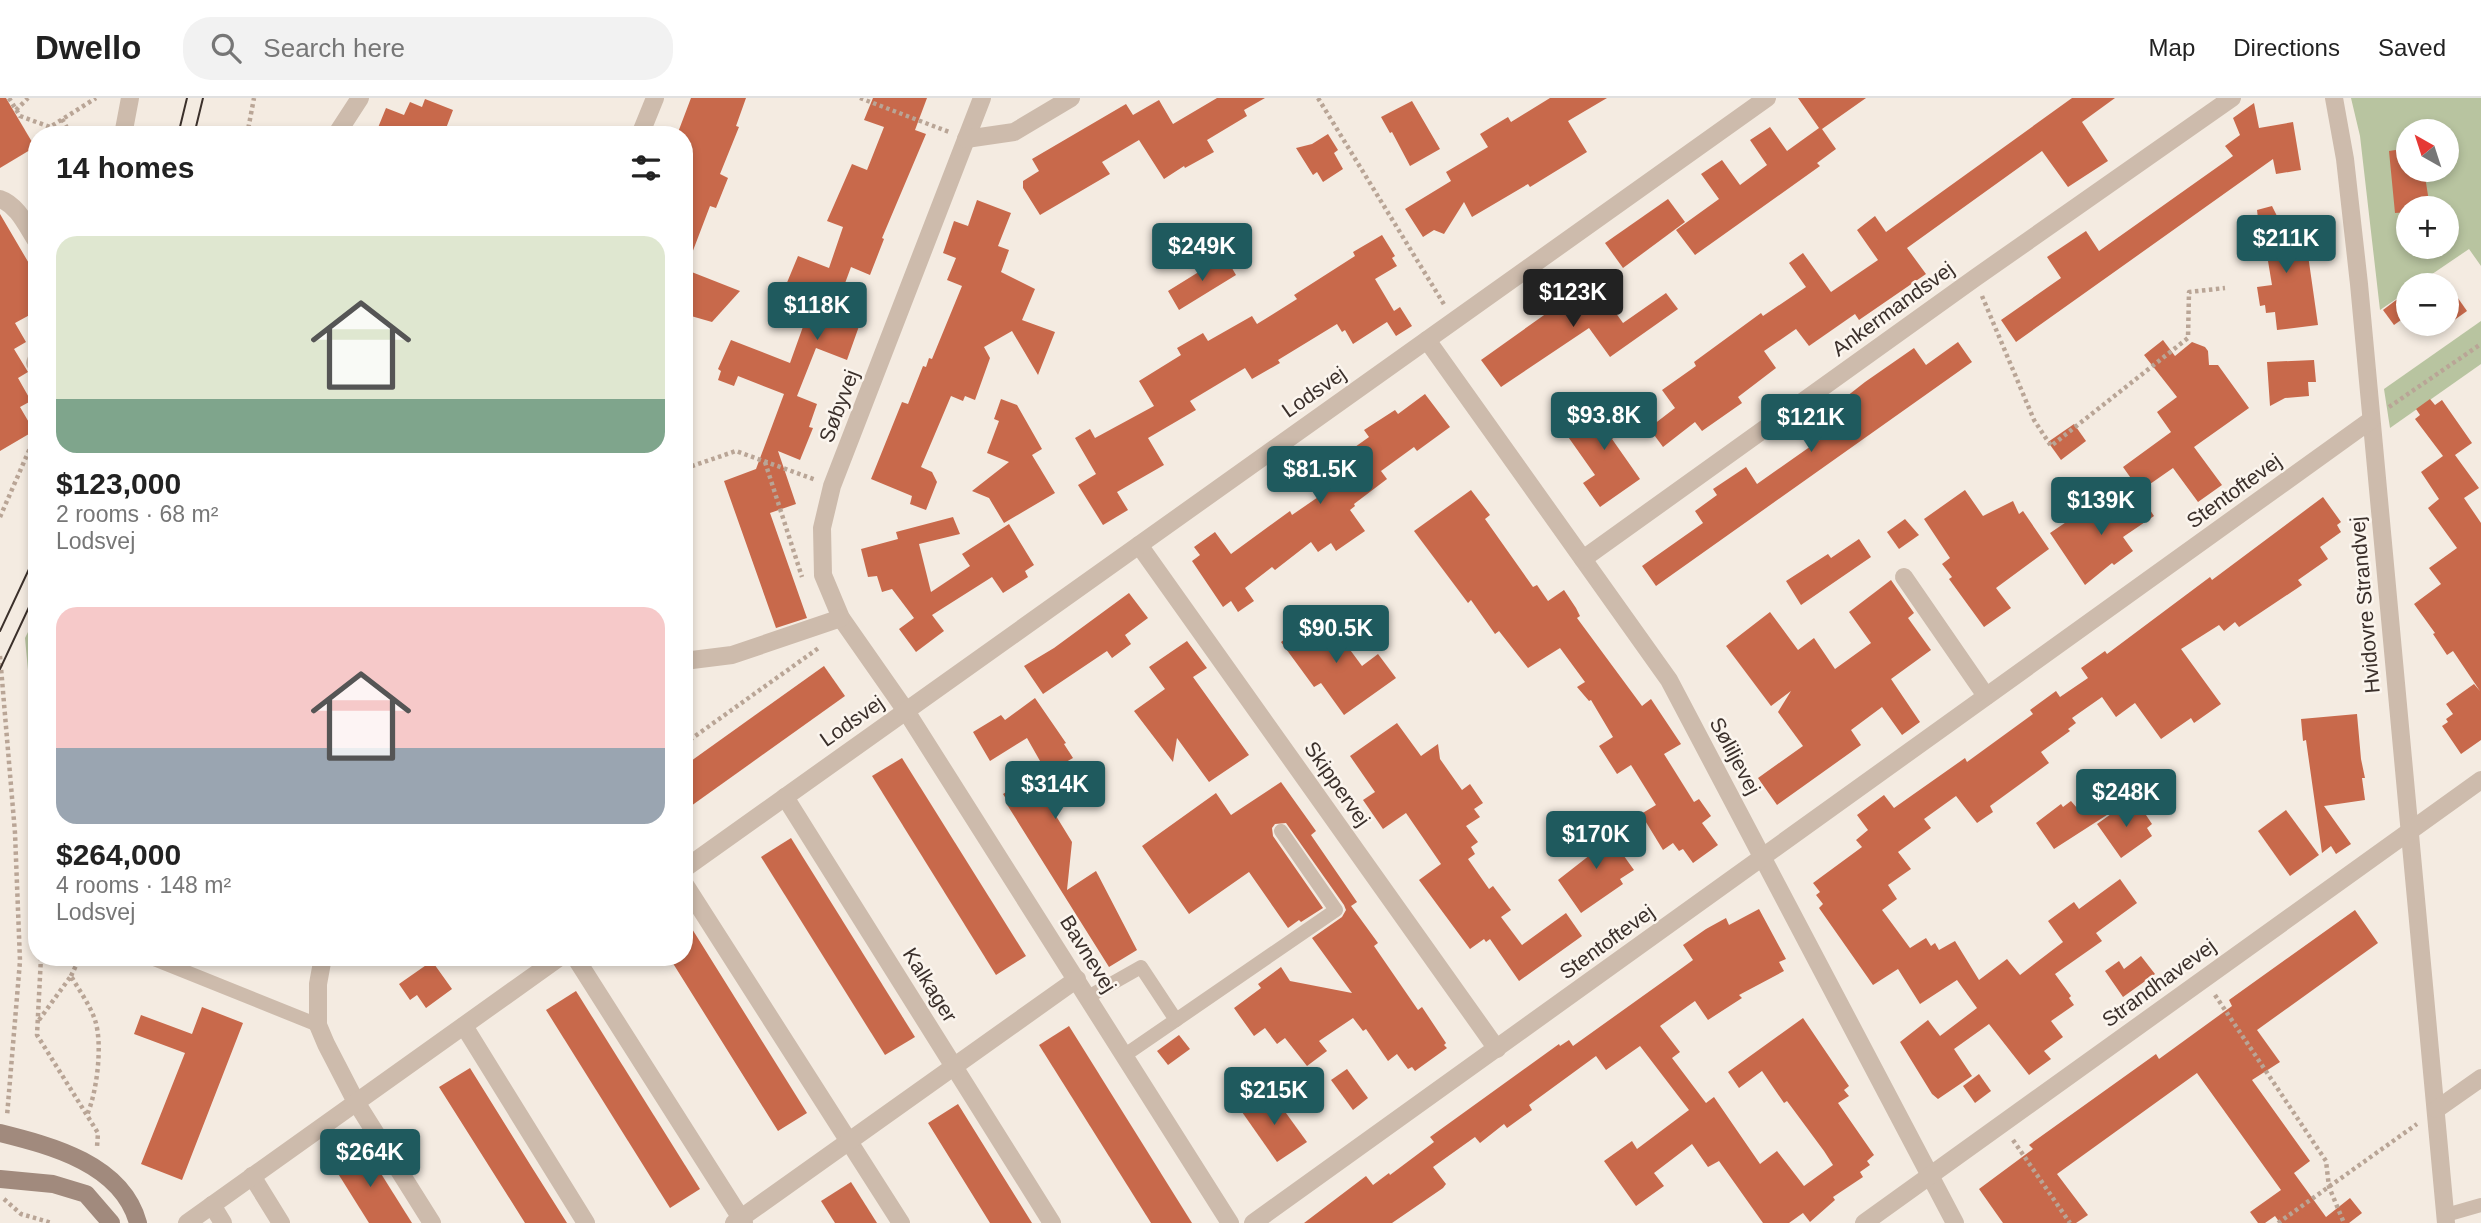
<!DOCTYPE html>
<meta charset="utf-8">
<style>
body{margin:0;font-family:Helvetica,sans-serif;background:#f2f2f2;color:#222;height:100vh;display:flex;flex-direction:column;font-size:26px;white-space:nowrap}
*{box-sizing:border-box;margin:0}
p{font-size:23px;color:#767676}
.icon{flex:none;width:38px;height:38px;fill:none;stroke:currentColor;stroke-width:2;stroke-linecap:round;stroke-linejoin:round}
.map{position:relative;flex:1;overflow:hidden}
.drawer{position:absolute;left:28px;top:28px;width:665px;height:840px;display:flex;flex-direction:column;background:#fff;border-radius:28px;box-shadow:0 4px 10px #0003}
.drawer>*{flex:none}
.needle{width:46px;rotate:321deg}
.buttons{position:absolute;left:2396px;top:21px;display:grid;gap:14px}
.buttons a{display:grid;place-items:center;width:63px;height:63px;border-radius:50%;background:#fff;box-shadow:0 4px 10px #0003;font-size:35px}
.price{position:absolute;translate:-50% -60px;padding:0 16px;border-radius:7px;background:#1f5a5e;color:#fff;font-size:23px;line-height:46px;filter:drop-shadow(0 2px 4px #0008)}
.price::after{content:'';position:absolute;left:50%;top:42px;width:21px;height:16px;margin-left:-10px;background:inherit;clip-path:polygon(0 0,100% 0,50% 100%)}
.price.on{background:#222;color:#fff}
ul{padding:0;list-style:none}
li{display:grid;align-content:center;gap:14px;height:371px;padding:0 28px}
li span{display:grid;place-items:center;height:217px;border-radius:21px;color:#555}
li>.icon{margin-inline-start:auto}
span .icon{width:126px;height:126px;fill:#fffc;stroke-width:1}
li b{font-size:30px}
h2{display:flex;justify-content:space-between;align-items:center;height:84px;padding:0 28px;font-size:30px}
header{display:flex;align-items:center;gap:42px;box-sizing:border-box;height:98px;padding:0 35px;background:#fff;border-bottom:2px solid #e0e0e0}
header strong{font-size:33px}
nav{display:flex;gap:38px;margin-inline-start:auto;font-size:24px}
.search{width:490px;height:63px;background:#f2f2f2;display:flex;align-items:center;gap:18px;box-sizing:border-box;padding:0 24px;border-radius:28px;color:#767676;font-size:26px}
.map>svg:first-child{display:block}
.green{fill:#b8c4a0;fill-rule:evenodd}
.building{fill:#c8694b}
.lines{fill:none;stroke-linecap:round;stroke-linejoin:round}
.path{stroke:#b9a596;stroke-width:4.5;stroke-dasharray:3.5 3.5;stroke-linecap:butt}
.lane{stroke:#cdbbac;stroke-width:14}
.street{stroke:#cdbbac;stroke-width:18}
.secondary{stroke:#a18a7d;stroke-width:18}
.tram{stroke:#3b302b;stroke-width:2}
.labels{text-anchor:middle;stroke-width:5;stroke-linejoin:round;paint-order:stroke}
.street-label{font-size:21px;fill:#3b302b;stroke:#fbf5ee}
</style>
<header>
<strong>Dwello</strong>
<div class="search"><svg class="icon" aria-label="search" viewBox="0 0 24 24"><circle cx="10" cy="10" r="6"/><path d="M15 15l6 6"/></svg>Search here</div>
<nav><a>Map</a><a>Directions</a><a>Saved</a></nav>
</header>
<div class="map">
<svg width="2481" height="1125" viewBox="0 0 2481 1125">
<rect width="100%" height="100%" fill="#f4ebe1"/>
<!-- green -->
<g class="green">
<path d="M2351 0H2481V168L2469 151 2416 187H2408V193L2380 212 2360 38ZM2408 33H2446V72H2408ZM2408 110H2446V149H2408Z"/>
<polygon points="2481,223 2481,266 2390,330 2384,291"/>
<polygon points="37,516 37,586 29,583 25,540"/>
</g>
<!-- building -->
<g class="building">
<polygon points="0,0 6,0 35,49 0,70"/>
<polygon points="691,0 746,0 736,28 739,29 720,76 728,80 716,110 710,108 686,171 684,37 677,37"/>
<polygon points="873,0 927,0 915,32 926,36 882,140 884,141 870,177 851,169 837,207 863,217 847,262 816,250 797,298 817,306 809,329 813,330 800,362 778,353 796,406 770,415 807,520 776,530 724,383 756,371 784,296 738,278 734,288 718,282 721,273 718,271 731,242 790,265 814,198 786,187 798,158 829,170 843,129 827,123 852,66 867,72 884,29 864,22"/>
<polygon points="1217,0 1265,0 1244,12 1247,18 1207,42 1214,54 1185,70 1184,68 1164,81 1139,42 1102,64 1110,76 1040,117 1023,90 1023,83 1039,73 1032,61 1126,6 1133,17 1159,2 1173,26"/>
<polygon points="1550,0 1607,0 1568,23 1587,54 1530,89 1528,86 1472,119 1464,104 1444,136 1434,132 1423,139 1405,111 1451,83 1446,74 1488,49 1480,36 1508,19 1511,24"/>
<polygon points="1798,0 1866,0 1822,31 1836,51 1817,65 1820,68 1695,157 1676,132 1719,101 1701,76 1722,62 1740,87 1767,67 1750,42 1770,29 1787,53 1819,30"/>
<polygon points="2072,0 2115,0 2082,24 2108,63 2068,89 2042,53 1907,150 1926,176 1859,222 1855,216 1809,248 1796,231 1764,253 1776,270 1738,299 1742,305 1702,333 1695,324 1663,349 1649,330 1675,310 1662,292 1696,268 1694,264 1761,215 1763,218 1806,189 1789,165 1803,155 1831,194 1878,162 1857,132 1875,118 1886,134"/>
<polygon points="425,1 453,12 445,33 450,37 375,37 386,10 404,17 410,4 422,9"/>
<polygon points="1412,3 1440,51 1410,68 1392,34 1390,35 1381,19"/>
<polygon points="2254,5 2259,30 2293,24 2301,72 2276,76 2273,61 2016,244 2001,222 2061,180 2047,159 2086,133 2099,153 2233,58 2225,48 2240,37 2233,20"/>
<polygon points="1328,36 1338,52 1334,55 1343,71 1323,84 1317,74 1313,77 1296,50 1312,46"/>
<polygon points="2408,50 2408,72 2424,72 2430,110 2408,110 2408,114 2395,115 2389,53"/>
<polygon points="1668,101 1685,124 1623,170 1605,145"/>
<polygon points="977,102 1011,115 998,148 1009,152 1001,174 1035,191 1022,222 1055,234 1038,277 1012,233 984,249 990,260 975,302 965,298 963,303 951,298 921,369 932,374 937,384 926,412 910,406 912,398 871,381 902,304 908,306 923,268 926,269 929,260 932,261 962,188 947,182 956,160 943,155 954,123 968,128"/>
<polygon points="2272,108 2278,120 2285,118 2290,140 2297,138 2298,145 2306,143 2318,227 2277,232 2275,214 2266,215 2265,207 2260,208 2257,189 2272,187 2265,145 2261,146 2257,112"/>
<polygon points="0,116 37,179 37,213 15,225 26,244 14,251 28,274 18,280 31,303 20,309 34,333 0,353"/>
<polygon points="1382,137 1395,158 1392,160 1397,168 1375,181 1394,213 1400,209 1412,228 1396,238 1387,224 1353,246 1345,232 1342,234 1337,226 1278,262 1280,265 1252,281 1245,270 1190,303 1196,312 1148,340 1164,367 1117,394 1128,412 1103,427 1078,387 1096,376 1075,340 1090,331 1095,340 1154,308 1139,283 1181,257 1177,250 1203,235 1208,243 1252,218 1257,226 1297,201 1294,197 1355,158 1353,154"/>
<polygon points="1226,160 1236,177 1179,212 1168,193 1218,162 1219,164"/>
<polygon points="684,171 740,193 712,224 684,216"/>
<polygon points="1581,178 1594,196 1600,193 1623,225 1666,195 1678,211 1610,259 1589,230 1501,289 1481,262 1554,210 1548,202"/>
<polygon points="2446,183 2467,213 2446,228"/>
<polygon points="2408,193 2408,217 2394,227 2383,212"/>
<polygon points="2163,242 2175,258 2192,244 2205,249 2208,253 2209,267 2218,267 2249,310 2194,349 2222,387 2198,404 2173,370 2140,393 2123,369 2171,334 2157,314 2177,299 2144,257"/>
<polygon points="1958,244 1972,264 1656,488 1642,468 1703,425 1695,413 1717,397 1713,391 1746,369 1757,386 1848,322 1837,306 1865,284 1914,250 1926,267"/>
<polygon points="2314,262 2316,284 2308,284 2309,298 2285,300 2270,308 2267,264"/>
<polygon points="1425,296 1450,329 1417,353 1414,349 1381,373 1387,381 1354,406 1355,408 1350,412 1365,433 1336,453 1331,445 1318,454 1311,444 1275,472 1272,469 1245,490 1254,503 1238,514 1231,503 1223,509 1192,463 1200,457 1194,449 1215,434 1231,456 1290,413 1292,417 1324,395 1313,379 1369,339 1364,332 1395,312 1398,316"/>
<polygon points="1001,301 1017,307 1042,351 1032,357 1055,395 1004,425 989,400 972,393 1009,364 987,355 999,323 994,321"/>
<polygon points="1614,301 1632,327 1612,341 1640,381 1600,409 1583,385 1595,377 1564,333 1590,313 1592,316"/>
<polygon points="2430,301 2435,307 2442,302 2472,345 2455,357 2479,390 2464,400 2481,425 2481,642 2461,656 2442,628 2448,624 2446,621 2453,616 2446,606 2474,586 2480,593 2453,553 2447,557 2433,536 2435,535 2414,506 2441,486 2429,470 2457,450 2428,410 2439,401 2421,374 2443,358 2415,321 2420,317 2416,311"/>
<polygon points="2074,326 2086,343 2061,362 2048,344"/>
<polygon points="1471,392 1490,417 1485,421 1533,489 1537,487 1548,503 1564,492 1576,510 1580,518 1577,520 1642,608 1651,601 1681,646 1664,656 1694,704 1699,701 1711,718 1702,725 1718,747 1693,765 1683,751 1679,753 1673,745 1663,752 1641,716 1656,707 1631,667 1617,676 1599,648 1613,639 1591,602 1589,603 1577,589 1585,584 1560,550 1528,570 1499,533 1495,536 1471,502 1468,505 1414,433"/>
<polygon points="1965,392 1983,418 2013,403 2019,416 2023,413 2049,451 1996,490 2011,510 1984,529 1949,481 1952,479 1942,466 1950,460 1924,421"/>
<polygon points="2138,394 2154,418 2123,439 2133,453 2114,467 2112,465 2085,487 2050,435 2087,410 2096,422"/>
<polygon points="2323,399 2341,424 2337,427 2341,434 2320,449 2328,461 2298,482 2302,487 2239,529 2235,524 2224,533 2219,527 2181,551 2221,606 2194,625 2191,620 2161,641 2135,605 2116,619 2102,599 2072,620 2076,625 2068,631 2070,633 2041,654 2049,665 1990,708 1993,714 1977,725 1956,698 1924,721 1931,730 1898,754 1911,771 1888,787 1897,801 1882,812 1910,850 1926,840 1931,848 1935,845 1939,852 1955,843 1979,882 2007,861 2020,877 2063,844 2048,823 2074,804 2079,811 2120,781 2137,805 2096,835 2102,843 2055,876 2071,898 2069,900 2074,907 2051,923 2063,939 2044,953 2051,961 2029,977 1989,926 1954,951 1972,978 1938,1001 1932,996 1900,944 1928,922 1940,938 1977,910 1957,882 1920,906 1898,871 1873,887 1819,810 1823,806 1816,797 1820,794 1813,785 1862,749 1856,742 1868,732 1857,717 1884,697 1894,710 1965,660 1967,664 2033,616 2030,612 2056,593 2060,599 2088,580 2081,570 2105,553 2107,556 2210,479 2212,482"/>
<polygon points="953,419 960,436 919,446 931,494 970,468 962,456 1009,426 1034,467 1025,473 1028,479 1003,495 992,479 932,517 944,533 916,554 899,531 914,520 892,491 882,494 877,478 868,479 861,451 898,441 896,434"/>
<polygon points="1905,421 1919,437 1899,451 1887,434"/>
<polygon points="1859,441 1871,459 1801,507 1786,483 1828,456 1831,460"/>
<polygon points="1891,482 1914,515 1908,520 1931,552 1891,581 1920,624 1902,637 1882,609 1851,632 1861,647 1777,707 1758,680 1803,648 1778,614 1791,593 1771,608 1726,548 1770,514 1798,552 1814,540 1835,571 1871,545 1849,514"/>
<polygon points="1129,495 1148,520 1125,537 1131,546 1112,560 1107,553 1043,596 1024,568 1054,550"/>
<polygon points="1325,518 1362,568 1378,556 1396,580 1344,617 1321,585 1314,589 1281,544 1308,524 1311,528"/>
<polygon points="1187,543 1207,570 1193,579 1249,657 1209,684 1177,640 1173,664 1134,613 1165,591 1149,569"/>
<polygon points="824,568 845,598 684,713 684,668"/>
<polygon points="1035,600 1066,645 1064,646 1073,660 1066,664 1084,696 1053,713 1072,744 1067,792 1096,773 1137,852 1109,869 1006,705 1008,704 1003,696 1044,670 1027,640 990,663 973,634 1001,617 1005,622"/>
<polygon points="2357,616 2361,661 2365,680 2362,680 2365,702 2324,708 2351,746 2336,756 2331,748 2322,755 2306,642 2303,643 2301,621"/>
<polygon points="1397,625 1421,658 1438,646 1440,661 1462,692 1470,686 1483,705 1474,711 1480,719 1466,728 1478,744 1471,749 1475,756 1468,761 1489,791 1493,788 1511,812 1501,819 1522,847 1566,815 1582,838 1519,883 1490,841 1486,844 1484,841 1470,851 1419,782 1441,766 1406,715 1383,731 1363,702 1375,694 1350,658"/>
<polygon points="902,660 1026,858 996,877 872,678"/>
<polygon points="1281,684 1316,733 1311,737 1357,804 1351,808 1378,845 1374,848 1418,912 1422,909 1446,945 1444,947 1447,950 1415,973 1412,969 1408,971 1397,956 1388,963 1366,931 1363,933 1353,920 1319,943 1327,953 1307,968 1285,940 1277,946 1265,930 1254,938 1234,910 1261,890 1258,886 1281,869 1290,883 1352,895 1312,840 1342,819 1346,812 1344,807 1286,725 1275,726 1272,730 1273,738 1323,810 1301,824 1299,822 1288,830 1249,774 1189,816 1142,748 1216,695 1231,717"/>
<polygon points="2099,699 2110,715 2054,751 2036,725 2061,706 2063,709 2071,703 2077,710 2079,709 2081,711"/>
<polygon points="2128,704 2133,712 2140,708 2152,726 2147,730 2152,738 2121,760 2097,726"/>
<polygon points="2286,712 2319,757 2290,778 2258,733"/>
<polygon points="1601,726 1634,772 1620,781 1623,786 1581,815 1558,782 1590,757 1582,746"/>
<polygon points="791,740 915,939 885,957 761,759"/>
<polygon points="1759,811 1786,861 1779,864 1784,873 1739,897 1742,900 1708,922 1695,903 1660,928 1680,954 1672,960 1706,1005 1714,999 1760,1066 1777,1053 1804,1088 1833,1067 1824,1053 1787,1003 1784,1005 1762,973 1739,990 1728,974 1803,920 1849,988 1844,992 1849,998 1838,1005 1874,1057 1867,1063 1870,1067 1860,1074 1863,1079 1833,1099 1835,1102 1810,1124 1803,1115 1789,1125 1763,1125 1719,1063 1708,1069 1692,1046 1654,1075 1664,1088 1636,1108 1604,1063 1632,1043 1637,1051 1689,1012 1640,948 1606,972 1596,958 1529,1007 1532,1012 1507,1030 1504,1026 1480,1045 1475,1039 1433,1069 1446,1086 1443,1090 1392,1125 1304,1125 1366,1078 1373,1087 1389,1075 1390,1077 1434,1044 1430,1039 1559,946 1560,948 1569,942 1573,948 1682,870 1693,862 1683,847 1706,831 1726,820 1729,827"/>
<polygon points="2355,812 2378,845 2257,932 2280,964 2252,982 2310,1063 2294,1075 2326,1119 2350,1100 2362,1115 2349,1125 2280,1125 2275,1118 2265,1125 2258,1125 2250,1114 2281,1092 2197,975 2057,1076 2088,1117 2076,1125 2003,1125 1979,1091 2033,1051 2029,1047 2156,956 2159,961 2232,908 2229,902"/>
<polygon points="684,818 807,1015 778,1033 669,859 684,859"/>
<polygon points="2141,858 2155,876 2123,899 2105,873 2119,863 2124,871"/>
<polygon points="432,863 452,891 426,910 417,897 410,902 399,886"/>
<polygon points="576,893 700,1091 670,1110 546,912"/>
<polygon points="202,909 243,925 182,1082 141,1066 185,955 134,936 141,917 192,936"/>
<polygon points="1069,928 1192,1125 1151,1125 1039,947"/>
<polygon points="1179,937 1190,951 1168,967 1157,953"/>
<polygon points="470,970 531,1068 567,1125 525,1125 439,989"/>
<polygon points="1347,971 1368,1000 1353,1012 1331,982"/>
<polygon points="1979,976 1991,993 1975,1005 1963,988"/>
<polygon points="1270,993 1307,1044 1277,1064 1242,1014"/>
<polygon points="958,1006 999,1072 1032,1125 990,1125 928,1025"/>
<polygon points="363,1047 412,1125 369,1125 332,1066"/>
<polygon points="851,1084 877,1125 835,1125 821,1103"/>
</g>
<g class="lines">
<!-- path -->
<g class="path">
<polyline points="9,0 20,18 50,29 96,0"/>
<polyline points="860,0 949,34"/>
<polyline points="1318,0 1445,208"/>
<polyline points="16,12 28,0"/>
<polyline points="62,21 71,37"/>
<polyline points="247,37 254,0"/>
<polyline points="1982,198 2034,322 2051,348 2188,240 2189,194 2225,190"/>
<polyline points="35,283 37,296"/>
<polyline points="2389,309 2481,246"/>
<polyline points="765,364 802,479"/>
<polyline points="684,388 692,368 736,353 816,382"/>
<polyline points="0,419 37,334"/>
<polyline points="0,558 15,735 20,863 7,1018"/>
<polyline points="684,646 820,549"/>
<polyline points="41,859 37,937 98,1035 97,1049"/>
<polyline points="71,878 80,859"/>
<polyline points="2215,897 2326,1063 2329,1089 2344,1125"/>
<path d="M39 922 71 878C79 892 90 907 95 922 103 946 97 994 87 1017"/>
<polyline points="2013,1042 2070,1125"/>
<polyline points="4,1101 21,1116 52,1125"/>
<polyline points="2278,1125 2417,1026"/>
</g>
<!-- lane -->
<g class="lane">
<polyline points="149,859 318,927"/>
<polyline points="1088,899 1141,869 1176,922 1125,957"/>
<polyline points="1176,922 1336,812 1281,733"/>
<polyline points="2446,1117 2481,1107"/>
</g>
<!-- street -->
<g class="street">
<polyline points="982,0 832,388 822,430 823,477 841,520 906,613 1230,1125"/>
<polyline points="2334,0 2345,61 2359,186 2446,1125"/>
<polyline points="123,37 130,0"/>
<polyline points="336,37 360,0"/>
<polyline points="640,37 655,0"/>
<polyline points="966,41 1014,34 1071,0"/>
<path d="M0 101C18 107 27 129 37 144"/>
<polyline points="1427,242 1669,582 1955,1125"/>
<polyline points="35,265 37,260"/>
<polyline points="1139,447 1497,951"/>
<polyline points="1583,461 1975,180 2232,0"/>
<polyline points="1904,479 1986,598"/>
<polyline points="684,563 732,557 841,520"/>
<polyline points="785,699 1052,1125"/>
<polyline points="684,771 1767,0"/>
<polyline points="684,785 901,1125"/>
<polyline points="323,859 318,886 318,927 326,946 356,1004 432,1125"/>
<polyline points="575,859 744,1125"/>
<polyline points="464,928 586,1125"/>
<polyline points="2437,1011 2481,980"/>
<polyline points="252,1078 281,1125"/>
<polyline points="212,1107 223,1125"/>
<polyline points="187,1125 560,859"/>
<polyline points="734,1125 1077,881"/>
<polyline points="1253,1125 2371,322"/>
<polyline points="1864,1125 2481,682"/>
</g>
<!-- secondary -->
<g class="secondary">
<path d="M0 1035C52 1048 122 1066 138 1125"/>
<polyline points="0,1081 53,1086 86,1096 111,1125"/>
</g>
<!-- tram -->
<g class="tram">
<polyline points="178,37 187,0"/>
<polyline points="194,37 203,0"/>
<polyline points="0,533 37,454"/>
<polyline points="0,571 37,492"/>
</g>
</g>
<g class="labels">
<!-- street labels -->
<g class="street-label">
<text transform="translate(1893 211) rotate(-36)" y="7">Ankermandsvej</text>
<text transform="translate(1314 294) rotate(-35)" y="7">Lodsvej</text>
<text transform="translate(839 308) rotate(-69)" y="7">Søbyvej</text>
<text transform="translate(2234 393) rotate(-36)" y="7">Stentoftevej</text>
<text transform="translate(2365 507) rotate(-95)" y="7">Hvidovre Strandvej</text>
<text transform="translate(852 623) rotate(-35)" y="7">Lodsvej</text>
<text transform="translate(1735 658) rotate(62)" y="7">Søliljevej</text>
<text transform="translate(1337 686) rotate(55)" y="7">Skippervej</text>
<text transform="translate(1607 844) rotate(-36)" y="7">Stentoftevej</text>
<text transform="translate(1088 856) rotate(58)" y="7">Bavnevej</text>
<text transform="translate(2159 885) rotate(-36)" y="7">Strandhavevej</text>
<text transform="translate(930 887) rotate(58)" y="7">Kalkager</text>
</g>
</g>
</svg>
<div class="buttons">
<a><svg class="needle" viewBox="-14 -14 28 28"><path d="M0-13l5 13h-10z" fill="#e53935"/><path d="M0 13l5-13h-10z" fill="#767676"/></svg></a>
<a>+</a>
<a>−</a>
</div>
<b class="price" style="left:2286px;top:177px">$211K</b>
<b class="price" style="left:1202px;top:185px">$249K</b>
<b class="price on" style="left:1573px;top:231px">$123K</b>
<b class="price" style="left:817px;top:244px">$118K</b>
<b class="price" style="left:1604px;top:354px">$93.8K</b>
<b class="price" style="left:1811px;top:356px">$121K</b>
<b class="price" style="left:1320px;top:408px">$81.5K</b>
<b class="price" style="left:2101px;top:439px">$139K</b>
<b class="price" style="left:1336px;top:567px">$90.5K</b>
<b class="price" style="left:1055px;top:723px">$314K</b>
<b class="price" style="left:2126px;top:731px">$248K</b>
<b class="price" style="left:1596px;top:773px">$170K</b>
<b class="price" style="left:1274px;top:1029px">$215K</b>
<b class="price" style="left:370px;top:1091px">$264K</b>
<section class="drawer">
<h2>14 homes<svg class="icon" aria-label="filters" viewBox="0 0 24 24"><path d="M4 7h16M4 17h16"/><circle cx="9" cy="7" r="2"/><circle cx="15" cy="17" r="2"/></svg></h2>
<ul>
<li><span style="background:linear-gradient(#dfe7d0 75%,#7fa58c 0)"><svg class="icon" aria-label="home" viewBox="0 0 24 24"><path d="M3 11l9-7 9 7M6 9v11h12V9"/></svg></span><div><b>$123,000</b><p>2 rooms · 68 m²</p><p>Lodsvej</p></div></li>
<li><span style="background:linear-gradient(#f6c9c9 65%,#9aa5b1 0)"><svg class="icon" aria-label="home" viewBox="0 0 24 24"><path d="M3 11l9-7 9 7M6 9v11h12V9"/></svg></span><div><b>$264,000</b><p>4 rooms · 148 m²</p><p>Lodsvej</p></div></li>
</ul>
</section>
</div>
